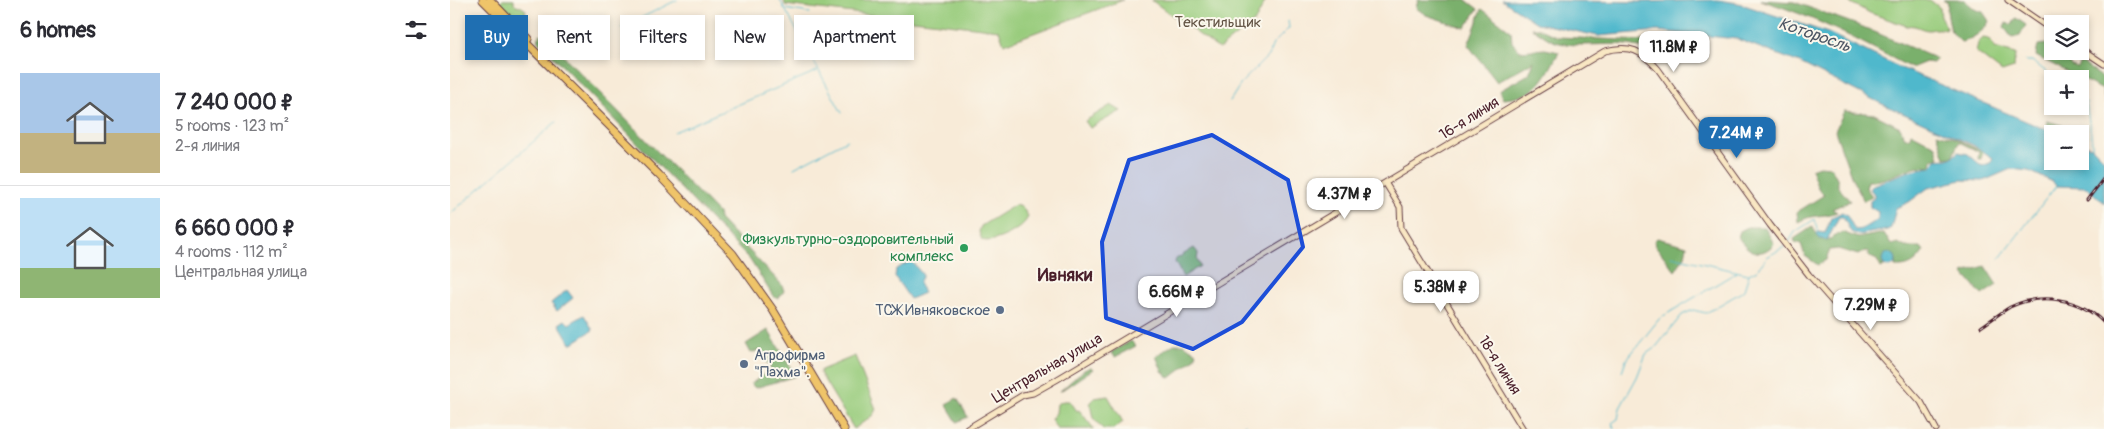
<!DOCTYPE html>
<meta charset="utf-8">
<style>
body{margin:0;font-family:Pangolin,sans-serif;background:#f2f2f3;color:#2b2b33;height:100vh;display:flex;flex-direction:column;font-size:19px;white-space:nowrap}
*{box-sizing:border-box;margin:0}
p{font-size:16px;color:#7c7c81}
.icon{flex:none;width:28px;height:28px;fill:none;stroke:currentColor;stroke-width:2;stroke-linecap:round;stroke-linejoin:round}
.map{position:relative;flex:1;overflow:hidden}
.side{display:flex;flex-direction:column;background:#fff;width:450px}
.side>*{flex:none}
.banner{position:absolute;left:15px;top:15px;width:475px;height:45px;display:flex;gap:10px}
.fabs{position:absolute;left:1594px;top:15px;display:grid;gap:10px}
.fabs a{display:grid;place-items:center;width:45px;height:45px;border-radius:0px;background:#fff;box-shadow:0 2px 8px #0003;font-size:25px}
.price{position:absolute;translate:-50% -42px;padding:0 11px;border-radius:10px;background:#fff;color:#222;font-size:16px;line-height:32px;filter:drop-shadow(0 1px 2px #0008)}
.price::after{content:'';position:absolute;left:50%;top:30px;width:15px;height:11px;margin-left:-8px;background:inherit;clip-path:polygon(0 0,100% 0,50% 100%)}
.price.on{background:#1f6fb2;color:#fff}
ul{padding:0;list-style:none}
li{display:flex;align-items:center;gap:15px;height:125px;padding:0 20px}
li+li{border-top:1px solid #e1e1e2}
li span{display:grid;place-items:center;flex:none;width:140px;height:100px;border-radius:0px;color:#555}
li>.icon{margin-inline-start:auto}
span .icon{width:60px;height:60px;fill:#fffc;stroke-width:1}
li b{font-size:21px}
h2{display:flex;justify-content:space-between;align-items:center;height:60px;padding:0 20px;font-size:21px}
.tag{padding:0 18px;border-radius:0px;background:#fff;box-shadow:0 2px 8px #0003;font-size:18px;line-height:45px}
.tag.on{background:#1f6fb2;color:#fff}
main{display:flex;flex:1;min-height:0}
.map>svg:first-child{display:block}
.green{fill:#99cc7d;stroke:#727654}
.forest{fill:#7ab06c;stroke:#62684c}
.water{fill:#4fb8cc;stroke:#4c6c7c}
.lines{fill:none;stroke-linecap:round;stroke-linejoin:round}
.stream{stroke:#4fb8cc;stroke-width:1}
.secondary-casing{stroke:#643e45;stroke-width:7}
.highway-casing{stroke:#643e45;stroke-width:9}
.secondary{stroke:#f9e7c3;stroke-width:5}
.highway{stroke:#efc469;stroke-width:7}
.rail-casing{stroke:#4a1f2b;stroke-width:3}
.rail{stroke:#fbf7ec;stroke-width:1;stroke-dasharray:4;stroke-linecap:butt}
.marked{fill:#1d4ed8;fill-opacity:0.2;stroke:#1d4ed8;stroke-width:4;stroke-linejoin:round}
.leisure-dot{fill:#2e9e5b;stroke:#fbf7ec;stroke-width:2}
.service-dot{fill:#5c6f8a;stroke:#fbf7ec;stroke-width:2}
.labels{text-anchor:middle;stroke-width:4;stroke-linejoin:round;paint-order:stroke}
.park-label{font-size:15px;fill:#625344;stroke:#fbf7ec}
.street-label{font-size:15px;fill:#4a1f2b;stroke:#fbf7ec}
.leisure-label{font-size:15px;fill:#27864d;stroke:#fbf7ec;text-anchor:end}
.service-label{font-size:15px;fill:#4e5e75;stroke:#fbf7ec;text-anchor:end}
.water-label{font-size:16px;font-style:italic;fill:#4c5563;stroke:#fbf7ec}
.quarter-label{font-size:18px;font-weight:bold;fill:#4a1f2b;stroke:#fbf7ec}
</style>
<main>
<section class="side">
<h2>6 homes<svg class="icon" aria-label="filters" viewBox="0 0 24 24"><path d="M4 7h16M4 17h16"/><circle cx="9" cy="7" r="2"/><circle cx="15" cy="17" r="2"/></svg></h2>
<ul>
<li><span style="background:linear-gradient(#a9c7e8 60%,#c2b280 0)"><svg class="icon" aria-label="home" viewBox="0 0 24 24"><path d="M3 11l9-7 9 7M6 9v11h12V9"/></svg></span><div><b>7 240 000 ₽</b><p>5 rooms · 123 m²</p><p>2-я линия</p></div></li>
<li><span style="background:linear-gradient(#bfe0f5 70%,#8fb573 0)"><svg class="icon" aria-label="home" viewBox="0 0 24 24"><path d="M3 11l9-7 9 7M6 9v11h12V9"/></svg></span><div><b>6 660 000 ₽</b><p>4 rooms · 112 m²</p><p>Центральная улица</p></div></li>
</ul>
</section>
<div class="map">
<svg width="1654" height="429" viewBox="0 0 1654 429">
<rect width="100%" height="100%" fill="#fbf7ec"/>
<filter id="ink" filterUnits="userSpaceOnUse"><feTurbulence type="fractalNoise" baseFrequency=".02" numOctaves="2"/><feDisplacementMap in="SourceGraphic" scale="10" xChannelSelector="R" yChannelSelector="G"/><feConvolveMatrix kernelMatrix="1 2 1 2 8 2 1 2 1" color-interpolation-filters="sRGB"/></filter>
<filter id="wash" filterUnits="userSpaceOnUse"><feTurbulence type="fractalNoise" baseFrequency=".0096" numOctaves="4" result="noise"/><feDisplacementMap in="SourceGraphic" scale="20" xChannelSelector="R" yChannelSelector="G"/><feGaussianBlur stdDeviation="1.12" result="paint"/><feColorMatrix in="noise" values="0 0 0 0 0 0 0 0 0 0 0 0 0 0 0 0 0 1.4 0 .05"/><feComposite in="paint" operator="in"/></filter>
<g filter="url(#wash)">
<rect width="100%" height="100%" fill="#f8ebd8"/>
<!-- green -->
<g class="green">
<polygon points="53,0 64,0 64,3 68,7 70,6 76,10 72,25 50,5 49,2"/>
<polygon points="334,0 673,0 554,44 549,30 335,5"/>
<polygon points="701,0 816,0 805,21 769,49"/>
<path d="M1395 0H1480L1490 8 1491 18 1497 28 1496 30C1489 28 1486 29 1479 30 1471 30 1466 24 1457 26L1420 13Z"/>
<polygon points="40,12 60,33 61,36 49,38 44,36 46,33 42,29 40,31 34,26 37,13"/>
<polygon points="1533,38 1539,39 1545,48 1565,54 1564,68 1552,72 1526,52 1528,43"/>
<polygon points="661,105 671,111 640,128 635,121"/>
<path d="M565 205 572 207 578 216C576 228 543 245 532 240L529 232 531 226Z"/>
<polygon points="744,248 748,253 747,260 750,266 733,277 725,262 726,259"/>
<polygon points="405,356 426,409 423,415 404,429 370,373 371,370"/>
<polygon points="658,396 673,422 663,429 653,429 643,418 640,404 644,398"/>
<polygon points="613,401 620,401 627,411 629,410 644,429 607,429 601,419 606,413 607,404"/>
</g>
<!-- forest -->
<g class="forest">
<polygon points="968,0 1016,0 1028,9 1015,28 976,15 966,8"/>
<path d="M1310 0 1344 2 1413 27 1487 59 1483 63 1476 62 1461 68C1412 42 1364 16 1310 0Z"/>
<path d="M1493 0H1514L1526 10 1533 12 1539 21C1536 30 1520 41 1511 42L1501 32 1497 11 1498 3Z"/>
<path d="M1032 9 1061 31 1062 42 1070 51 1095 49 1109 52C1094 80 1087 97 1053 99L1049 91 1079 74 1084 61 1047 82 1018 45Z"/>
<polygon points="1566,18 1576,25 1570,36 1562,38 1554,27 1556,23 1562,25"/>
<path d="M1082 28H1088L1108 37 1256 44 1196 51C1177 37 1128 51 1103 41 1096 38 1089 32 1082 28Z"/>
<polygon points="90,34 94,36 268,213 269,219 332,285 334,291 328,299 323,296 300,260 88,41"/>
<polygon points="1597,44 1602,47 1602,51 1614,53 1621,66 1628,68 1631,62 1654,79 1654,98 1653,90 1586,56 1588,45"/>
<path d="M1394 111 1424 114 1450 127 1455 138 1460 137 1461 133 1486 146 1489 158 1482 160 1481 166C1475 168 1470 165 1465 167 1449 172 1435 182 1418 181L1416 188 1422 196 1414 201 1403 181 1385 131Z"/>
<polygon points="1597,121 1627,129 1625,134 1618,134 1596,125"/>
<polygon points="1487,133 1505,138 1533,152 1531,159 1528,159 1529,152 1509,142 1502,157 1495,158"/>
<path d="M1369 166 1381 167 1388 180V187L1400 201 1382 209 1387 212C1371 218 1364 213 1348 222L1347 212 1374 195 1368 188 1361 169Z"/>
<path d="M1298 227H1315L1324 244C1310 259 1298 252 1288 237L1290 231Z"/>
<path d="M1362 227C1374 244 1376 242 1392 232L1408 238 1434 233 1441 245 1448 243 1455 247H1471L1474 251C1466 263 1459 268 1445 267L1446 261 1432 264 1434 266 1431 268 1427 260 1418 256 1419 252 1415 251 1408 255 1388 249 1380 250 1376 260 1368 265 1355 256 1351 244 1345 242 1344 239Z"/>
<polygon points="1207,238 1237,246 1235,256 1225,271 1205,245 1204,241"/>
<polygon points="1535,266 1547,285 1532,295 1513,273"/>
<polygon points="318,330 346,376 305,388 301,384 321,369 309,350 301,353 296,344"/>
<polygon points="681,341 686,346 665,357 661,352"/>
<polygon points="724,344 734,344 747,353 744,359 720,378 712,371 706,356"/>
<polygon points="641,367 643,369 609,392 634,370"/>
<polygon points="507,398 518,417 507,422 496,404"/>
</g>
<!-- water -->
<g class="water">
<path d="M1052 0 1190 2 1267 0 1288 3 1378 33 1451 68 1606 134H1602V161H1630V144L1642 147 1654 159V203L1636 187 1606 186 1603 182 1579 171 1561 169 1533 181 1511 180 1478 188 1459 202 1446 208 1441 228 1437 230 1408 235 1401 232 1393 217H1389C1384 225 1382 234 1376 240L1370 239 1367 235 1368 232 1375 233 1381 218 1392 212 1397 215 1405 230 1412 229 1428 219V212L1420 207V201L1424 198V194L1420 189 1423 185 1462 170 1481 167 1486 160C1499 158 1497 162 1508 152L1518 154 1532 166 1540 163 1543 158 1523 145 1430 103 1350 63 1287 39 1208 31 1148 36 1087 23Z"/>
<circle cx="1439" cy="260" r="7"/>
<polygon points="461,261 473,275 469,283 474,293 460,299 445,277 446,269"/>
<polygon points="117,290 123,298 107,311 101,303"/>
<polygon points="134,315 143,330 121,344 109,324 115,320 119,324"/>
</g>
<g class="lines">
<!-- stream -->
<g class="stream">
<polyline points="330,0 392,113"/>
<polyline points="334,9 360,13"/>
<polyline points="171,28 227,0"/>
<polyline points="1575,61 1582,61 1606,79"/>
<polyline points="780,101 792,82 818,56 823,44 839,28 838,21"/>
<path d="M1636 102C1637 112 1643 141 1642 147"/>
<polyline points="224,132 367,71"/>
<polyline points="344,168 397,140"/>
<polyline points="0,214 106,122"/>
<polyline points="1337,245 1345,232 1365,219 1368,234"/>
<polyline points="1221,256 1298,274"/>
<polyline points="1550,258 1606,186"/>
<polyline points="1172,371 1176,360 1210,318 1287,272"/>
<polyline points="791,429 795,424"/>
<polyline points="1165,429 1162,423 1168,419 1170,408 1187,377 1196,354 1206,347 1232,315 1243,310 1256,313 1290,293 1294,290 1299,274 1307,270 1317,257 1334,247"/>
</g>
</g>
</g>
<g filter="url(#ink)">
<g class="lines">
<defs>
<g id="secondary">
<polyline points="1558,0 1602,30"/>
<polyline points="1630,48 1654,64"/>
<polyline points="936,184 950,207 951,228 1073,429"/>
<path d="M517 429 573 395 583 393 606 380 1155 51C1180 44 1192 51 1208 69L1320 225 1359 275 1471 402 1486 429"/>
</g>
<g id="highway">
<polyline points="33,0 209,175 283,254 323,310 394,429"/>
<polyline points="40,0 78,39"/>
</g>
</defs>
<!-- secondary casing -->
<use href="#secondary" class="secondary-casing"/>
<!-- highway casing -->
<use href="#highway" class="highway-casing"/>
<!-- secondary -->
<use href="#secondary" class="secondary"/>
<!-- highway -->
<use href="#highway" class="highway"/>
<defs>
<g id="rail">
<polyline points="1637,200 1654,178"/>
<path d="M1531 327C1540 321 1550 313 1560 307 1591 292 1630 298 1654 323"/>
</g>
</defs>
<!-- rail casing -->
<use href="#rail" class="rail-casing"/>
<!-- rail -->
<use href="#rail" class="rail"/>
</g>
</g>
<!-- marked area -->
<path class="marked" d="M762 135 838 180 853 247 792 322 743 349 656 318 652 242 679 160Z"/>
<!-- markers -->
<circle class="leisure-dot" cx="514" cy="248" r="5"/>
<g class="service-dot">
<circle cx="550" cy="310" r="5"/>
<circle cx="294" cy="364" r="5"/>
</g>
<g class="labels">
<!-- park labels -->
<g class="park-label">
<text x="768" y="27">Текстильщик</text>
</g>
<!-- street labels -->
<g class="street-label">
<text transform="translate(1019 118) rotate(-32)" y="5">16-я линия</text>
<text transform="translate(1050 365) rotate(58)" y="5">18-я линия</text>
<text transform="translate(597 368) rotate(-30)" y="5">Центральная улица</text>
</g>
<!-- leisure labels -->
<g class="leisure-label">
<text x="504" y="244">Физкультурно-оздоровительный<tspan x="504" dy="17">комплекс</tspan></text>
</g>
<!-- service labels -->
<g class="service-label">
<text x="540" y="315">ТСЖ Ивняковское</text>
<text x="304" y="360" text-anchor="start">Агрофирма<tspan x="304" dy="17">"Пахма".</tspan></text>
</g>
<!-- water labels -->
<g class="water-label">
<text transform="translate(1365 34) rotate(19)" y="6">Которосль</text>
</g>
<!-- quarter labels -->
<g class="quarter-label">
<text x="615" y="281">Ивняки</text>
</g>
</g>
</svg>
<div class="fabs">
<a><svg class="icon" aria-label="layers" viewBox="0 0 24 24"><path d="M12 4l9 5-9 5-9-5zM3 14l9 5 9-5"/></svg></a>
<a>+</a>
<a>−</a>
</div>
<b class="price" style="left:1224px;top:73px">11.8M ₽</b>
<b class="price on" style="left:1287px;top:159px">7.24M ₽</b>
<b class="price" style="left:895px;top:220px">4.37M ₽</b>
<b class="price" style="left:991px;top:313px">5.38M ₽</b>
<b class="price" style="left:727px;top:318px">6.66M ₽</b>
<b class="price" style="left:1421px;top:331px">7.29M ₽</b>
<div class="banner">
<a class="tag on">Buy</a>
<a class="tag">Rent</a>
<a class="tag">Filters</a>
<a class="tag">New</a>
<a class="tag">Apartment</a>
</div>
</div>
</main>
